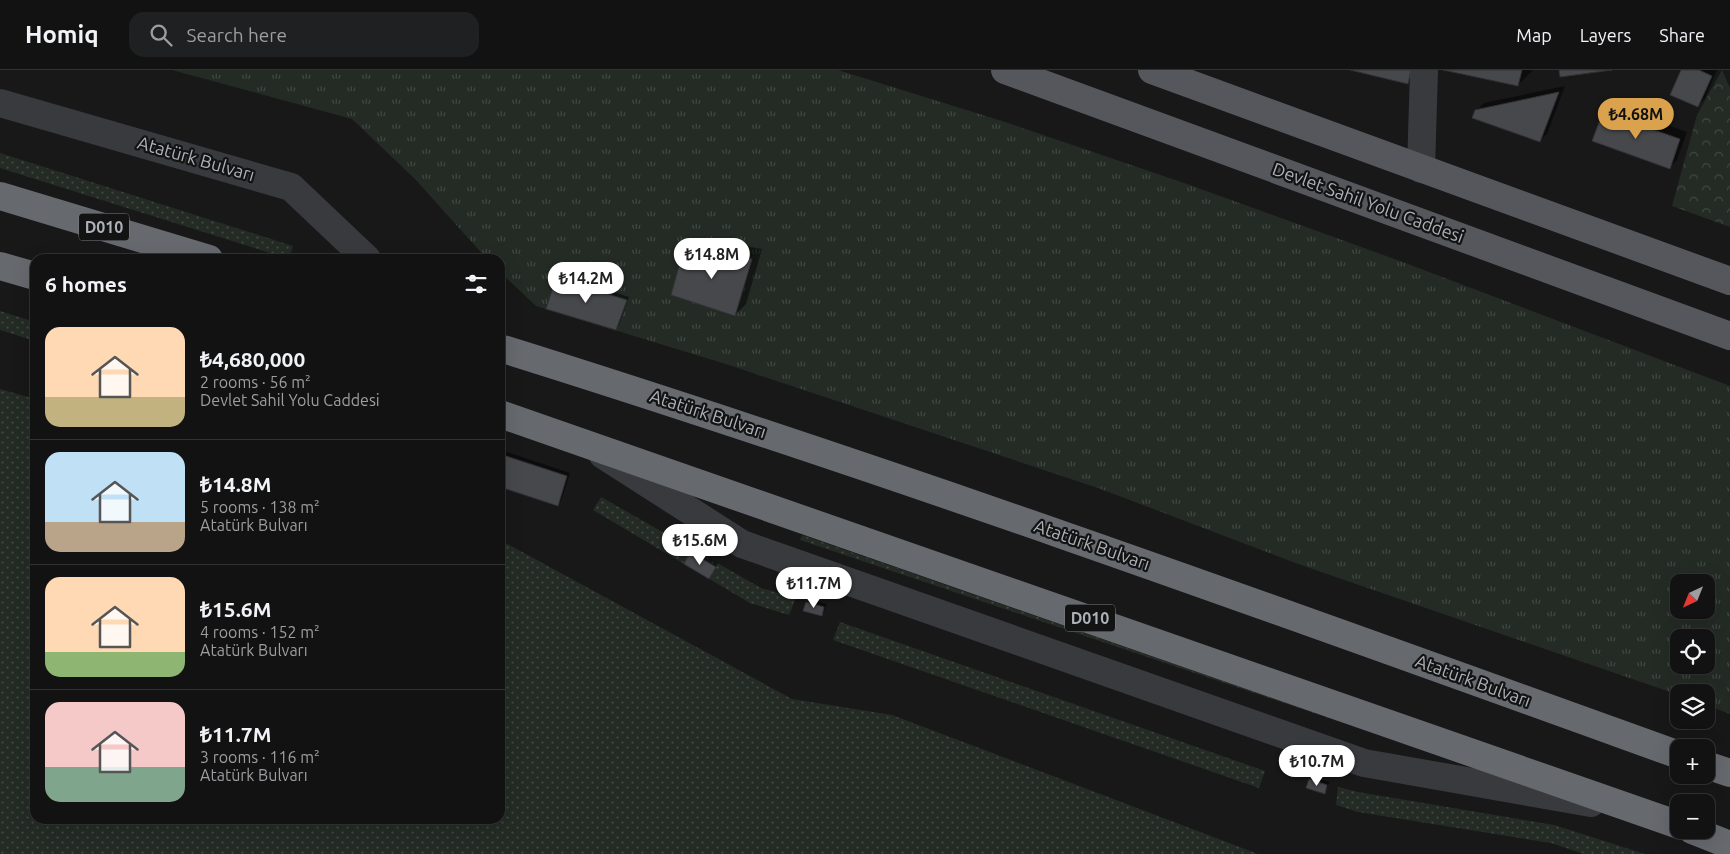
<!DOCTYPE html>
<meta charset="utf-8">
<style>
body{margin:0;font-family:Ubuntu,sans-serif;background:#1f2021;color:#f1f3f6;height:100vh;display:flex;flex-direction:column;font-size:19px;white-space:nowrap}
*{box-sizing:border-box;margin:0}
p{font-size:16px;color:#9c9ea0}
.icon{flex:none;width:28px;height:28px;fill:none;stroke:currentColor;stroke-width:2;stroke-linecap:round;stroke-linejoin:round}
.map{position:relative;flex:1;overflow:hidden}
.panel{position:absolute;left:30px;top:184px;width:475px;height:570px;display:flex;flex-direction:column;background:#121213;border-radius:15px;box-shadow:0 5px 20px #0002,0 0 0 1px #313233}
.panel>*{flex:none}
.needle{width:32px;rotate:223deg}
.fabs{position:absolute;left:1670px;top:504px;display:grid;gap:10px}
.fabs a{display:grid;place-items:center;width:45px;height:45px;border-radius:10px;background:#121213;box-shadow:0 5px 20px #0002,0 0 0 1px #313233;font-size:25px}
.price{position:absolute;translate:-50% -42px;padding:0 11px;border-radius:18px;background:#fff;color:#222;font-size:16px;line-height:32px;filter:drop-shadow(0 1px 2px #0008)}
.price::after{content:'';position:absolute;left:50%;top:30px;width:15px;height:11px;margin-left:-8px;background:inherit;clip-path:polygon(0 0,100% 0,50% 100%)}
.price.active{background:#dba24d;color:#111}
ul{padding:0;list-style:none}
li{display:flex;align-items:center;gap:15px;height:125px;padding:0 15px}
li+li{border-top:1px solid #313233}
li span{display:grid;place-items:center;flex:none;width:140px;height:100px;border-radius:15px;color:#555}
li>.icon{margin-inline-start:auto}
span .icon{width:60px;height:60px;fill:#fffc;stroke-width:1}
li b{font-size:21px}
h2{display:flex;justify-content:space-between;align-items:center;height:60px;padding:0 15px;font-size:21px}
header{display:flex;align-items:center;gap:30px;box-sizing:border-box;height:70px;padding:0 25px;background:#121213;border-bottom:1px solid #313233}
header strong{font-size:24px}
nav{display:flex;gap:28px;margin-inline-start:auto;font-size:18px}
.search{width:350px;height:45px;background:#1f2021;display:flex;align-items:center;gap:12px;box-sizing:border-box;padding:0 18px;border-radius:15px;color:#9c9ea0;font-size:19px}
.map>svg:first-child{display:block}
.grass{fill:url(#grass-dots)}
.forest{fill:url(#forest-crowns)}
.park{fill:url(#park-tufts);fill-rule:evenodd}
.shadow{fill:#0007}
.building{fill:#47484b;stroke:#323235}
.lines{fill:none;stroke-linecap:round;stroke-linejoin:round}
.minor{stroke:#393a3e;stroke-width:28}
.major{stroke:#55575c;stroke-width:28}
.highway{stroke:#66696e;stroke-width:28}
.labels{text-anchor:middle;stroke-width:4.5;stroke-linejoin:round;paint-order:stroke}
.shield{fill:#131314;stroke:#7e8186;stroke-width:1}
.shield-label{font-size:16px;font-weight:bold;fill:#acb0b7}
.street-label{font-size:18px;fill:#acb0b7;stroke:#131314}
</style>
<header>
<strong>Homiq</strong>
<div class="search"><svg class="icon" aria-label="search" viewBox="0 0 24 24"><circle cx="10" cy="10" r="6"/><path d="M15 15l6 6"/></svg>Search here</div>
<nav><a>Map</a><a>Layers</a><a>Share</a></nav>
</header>
<div class="map">
<svg width="1730" height="784" viewBox="0 0 1730 784">
<defs>
<pattern id="grass-dots" width="8" height="8" patternUnits="userSpaceOnUse" patternTransform="scale(1.25)"><rect width="8" height="8" fill="#242b25"/><path d="M2 2h.1M6 6h.1" fill="none" stroke="#414742" stroke-width="1.8" stroke-linecap="round"/></pattern>
<pattern id="forest-crowns" width="20" height="18" patternUnits="userSpaceOnUse" patternTransform="scale(1.25)"><rect width="20" height="18" fill="#242b25"/><path d="M2 6a3 3 0 1 1 6 0M12 15a3 3 0 1 1 6 0" fill="none" stroke="#414742"/></pattern>
<pattern id="park-tufts" width="24" height="20" patternUnits="userSpaceOnUse" patternTransform="scale(1.25)"><rect width="24" height="20" fill="#242b25"/><path d="M3 7l-1-3M5 7V3M7 7l1-3M15 17l-1-3M17 17v-4M19 17l1-3" fill="none" stroke="#414742"/></pattern>
</defs>
<rect width="100%" height="100%" fill="#181819"/>
<!-- grass -->
<g class="grass">
<polygon points="0,83 293,176 289,189 0,98"/>
<polygon points="0,241 35,252 35,271 0,260"/>
<polygon points="0,319 35,329 35,749 500,749 500,470 792,629 892,645 1258,784 0,784"/>
<polygon points="601,427 761,518 796,528 789,545 750,533 593,440"/>
<polygon points="802,465 1376,664 800,470"/>
<polygon points="840,552 1265,701 1259,718 833,570"/>
<polygon points="1338,717 1358,722 1554,755 1645,784 1584,784 1551,773 1358,742 1336,735"/>
</g>
<!-- forest -->
<polygon class="forest" points="1722,0 1730,18 1730,157 1672,136 1697,45"/>
<!-- park -->
<path class="park" d="M172 0H838L1005 52 1184 113 1400 191 1730 316V644L1706 635V622H1679V625L1301 495 1098 418 729 295 536 236 500 202V189H487L415 109 352 49ZM1679 512H1706V540H1679ZM1679 568H1706V595H1679Z"/>
<!-- shadow -->
<g class="shadow">
<polygon points="1449,0 1533,0 1518,15"/>
<polygon points="1682,0 1717,0 1705,28 1698,36"/>
<polygon points="1565,16 1547,64 1539,71 1476,41 1484,33"/>
<polygon points="1611,35 1687,62 1677,90 1670,97 1604,42"/>
<polygon points="711,170 762,179 746,234 735,245 688,188 700,176"/>
<polygon points="560,205 629,227 619,255 616,259 557,208"/>
<polygon points="501,380 570,403 561,431 558,434 500,416"/>
<polygon points="695,480 718,493 709,508 691,483"/>
<polygon points="810,529 827,534 822,545 807,532"/>
<polygon points="1313,707 1330,712 1324,722 1310,710"/>
</g>
<!-- building -->
<g class="building">
<polygon points="1350,0 1411,0 1408,14"/>
<polygon points="1443,0 1522,0 1518,16"/>
<polygon points="1559,0 1612,0 1560,7"/>
<polygon points="1681,0 1699,0 1712,6 1698,37 1670,25"/>
<polygon points="1559,22 1540,72 1472,48 1475,40"/>
<polygon points="1603,42 1680,69 1670,99 1592,71"/>
<polygon points="700,180 752,189 735,246 671,225 679,196 687,187"/>
<polygon points="556,208 627,230 616,260 546,239"/>
<polygon points="500,384 567,406 558,436 500,417"/>
<polygon points="690,482 716,497 709,509 684,494"/>
<polygon points="806,532 824,537 822,546 803,541"/>
<polygon points="1309,709 1327,715 1325,724 1306,718"/>
</g>
<g class="lines">
<!-- minor -->
<g class="minor">
<polyline points="0,33 291,117 367,189"/>
<polyline points="1421,99 1424,0"/>
<polyline points="603,385 742,474 1364,693 1591,733"/>
</g>
<!-- major -->
<g class="major">
<polyline points="1005,0 1730,266"/>
<polyline points="1152,0 1730,211"/>
</g>
<!-- highway -->
<g class="highway">
<polyline points="0,126 209,189"/>
<polyline points="0,196 35,206"/>
<path d="M500 278C897 402 1288 544 1679 685"/>
<polyline points="500,344 1679,755"/>
<polyline points="1706,695 1730,703"/>
<polyline points="1692,760 1730,775"/>
</g>
</g>
<g class="labels">
<!-- shield labels -->
<g class="shield">
<rect x="79" y="143.5" width="50" height="27" rx="4"/>
<rect x="1065" y="534.5" width="50" height="27" rx="4"/>
</g>
<g class="shield-label">
<text x="104" y="163">D010</text>
<text x="1090" y="554">D010</text>
</g>
<!-- street labels -->
<g class="street-label">
<text transform="translate(196 89) rotate(16)" y="6">Atatürk Bulvarı</text>
<text transform="translate(1368 133) rotate(20)" y="6">Devlet Sahil Yolu Caddesi</text>
<text transform="translate(708 344) rotate(18)" y="6">Atatürk Bulvarı</text>
<text transform="translate(1092 475) rotate(19)" y="6">Atatürk Bulvarı</text>
<text transform="translate(1473 611) rotate(20)" y="6">Atatürk Bulvarı</text>
</g>
</g>
</svg>
<div class="fabs">
<a><svg class="needle" viewBox="-14 -14 28 28"><path d="M0-13l5 13h-10z" fill="#e53935"/><path d="M0 13l5-13h-10z" fill="#9c9ea0"/></svg></a>
<a><svg class="icon" aria-label="locate" viewBox="0 0 24 24"><circle cx="12" cy="12" r="6"/><path d="M12 2v4M12 18v4M2 12h4M18 12h4"/></svg></a>
<a><svg class="icon" aria-label="layers" viewBox="0 0 24 24"><path d="M12 4l9 5-9 5-9-5zM3 14l9 5 9-5"/></svg></a>
<a>+</a>
<a>−</a>
</div>
<b class="price active" style="left:1636px;top:70px">₺4.68M</b>
<b class="price" style="left:712px;top:210px">₺14.8M</b>
<b class="price" style="left:586px;top:234px">₺14.2M</b>
<b class="price" style="left:700px;top:496px">₺15.6M</b>
<b class="price" style="left:814px;top:539px">₺11.7M</b>
<b class="price" style="left:1317px;top:717px">₺10.7M</b>
<section class="panel">
<h2>6 homes<svg class="icon" aria-label="filters" viewBox="0 0 24 24"><path d="M4 7h16M4 17h16"/><circle cx="9" cy="7" r="2"/><circle cx="15" cy="17" r="2"/></svg></h2>
<ul>
<li><span style="background:linear-gradient(#ffd9b3 70%,#c2b280 0)"><svg class="icon" aria-label="home" viewBox="0 0 24 24"><path d="M3 11l9-7 9 7M6 9v11h12V9"/></svg></span><div><b>₺4,680,000</b><p>2 rooms · 56 m²</p><p>Devlet Sahil Yolu Caddesi</p></div></li>
<li><span style="background:linear-gradient(#bfe0f5 70%,#b9a48a 0)"><svg class="icon" aria-label="home" viewBox="0 0 24 24"><path d="M3 11l9-7 9 7M6 9v11h12V9"/></svg></span><div><b>₺14.8M</b><p>5 rooms · 138 m²</p><p>Atatürk Bulvarı</p></div></li>
<li><span style="background:linear-gradient(#ffd9b3 75%,#8fb573 0)"><svg class="icon" aria-label="home" viewBox="0 0 24 24"><path d="M3 11l9-7 9 7M6 9v11h12V9"/></svg></span><div><b>₺15.6M</b><p>4 rooms · 152 m²</p><p>Atatürk Bulvarı</p></div></li>
<li><span style="background:linear-gradient(#f6c9c9 65%,#7fa58c 0)"><svg class="icon" aria-label="home" viewBox="0 0 24 24"><path d="M3 11l9-7 9 7M6 9v11h12V9"/></svg></span><div><b>₺11.7M</b><p>3 rooms · 116 m²</p><p>Atatürk Bulvarı</p></div></li>
</ul>
</section>
</div>
